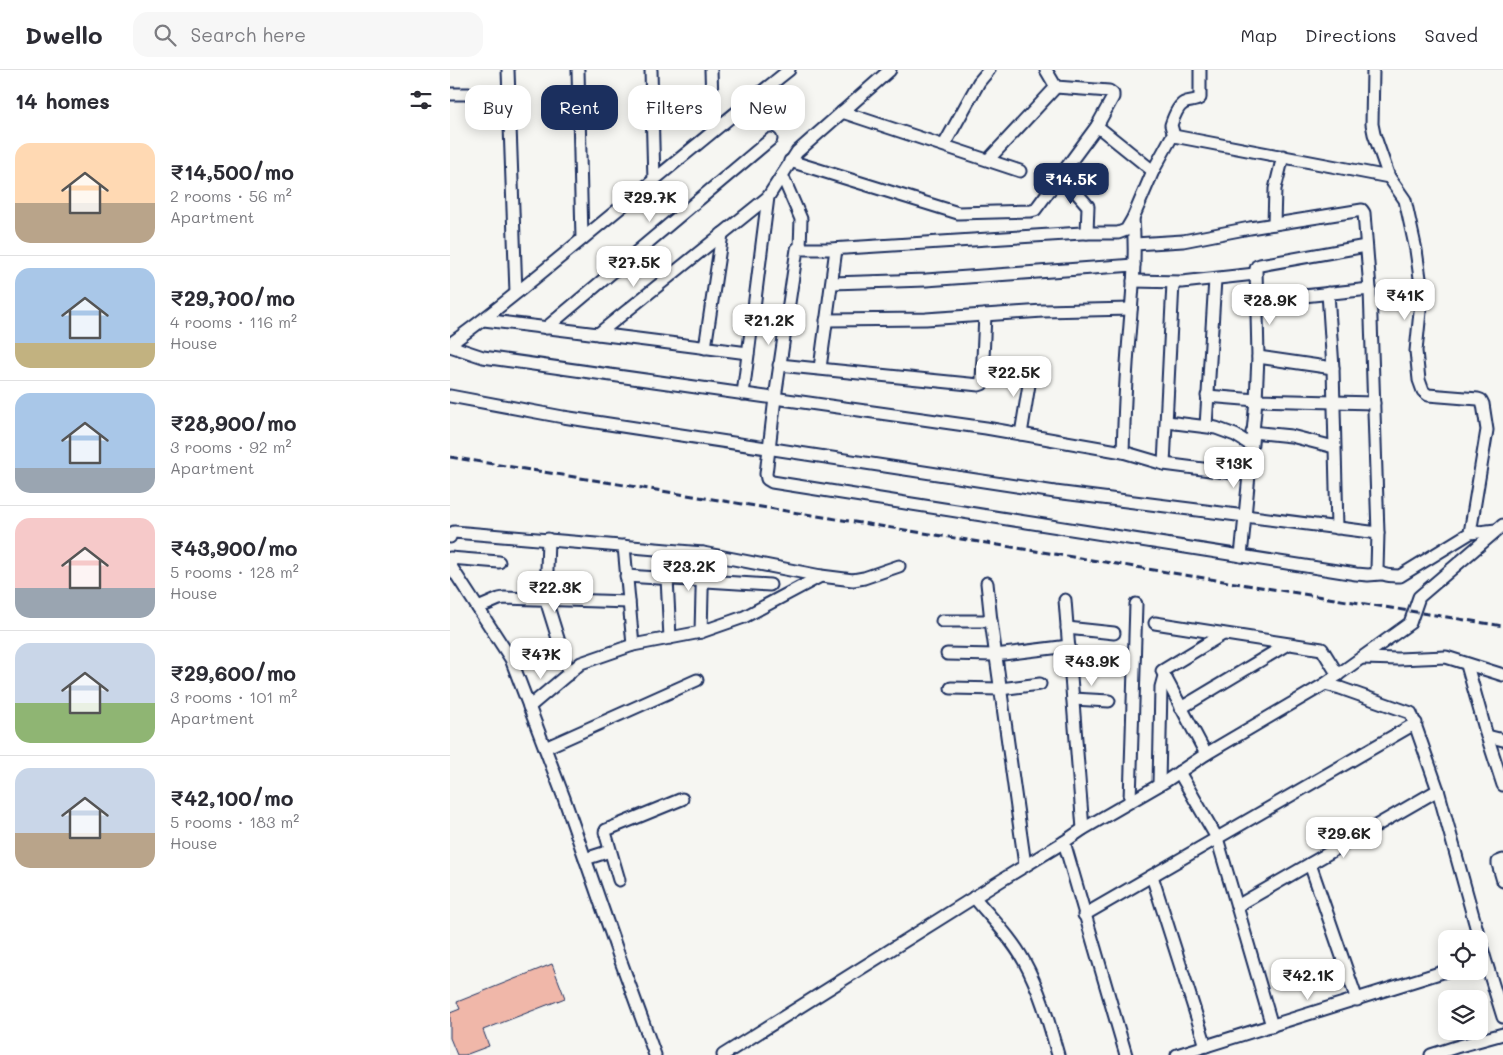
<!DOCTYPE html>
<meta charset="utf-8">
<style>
body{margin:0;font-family:Mali,sans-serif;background:#f7f7f7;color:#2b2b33;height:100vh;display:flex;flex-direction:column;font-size:19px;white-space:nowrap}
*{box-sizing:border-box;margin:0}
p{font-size:16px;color:#7c7c81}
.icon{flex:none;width:28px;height:28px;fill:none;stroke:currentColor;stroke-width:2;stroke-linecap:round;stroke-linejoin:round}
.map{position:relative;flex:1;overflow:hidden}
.drawer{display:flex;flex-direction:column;background:#fff;width:450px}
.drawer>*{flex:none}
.top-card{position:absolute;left:15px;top:15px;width:475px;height:45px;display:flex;gap:10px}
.buttons{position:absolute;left:988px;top:860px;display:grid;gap:10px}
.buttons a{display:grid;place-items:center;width:50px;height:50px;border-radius:10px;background:#fff;box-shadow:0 2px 12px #0003;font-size:25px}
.price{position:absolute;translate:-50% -42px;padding:0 11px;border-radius:10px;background:#fff;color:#222;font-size:16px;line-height:32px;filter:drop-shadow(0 1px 2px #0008)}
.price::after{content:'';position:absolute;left:50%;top:30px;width:15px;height:11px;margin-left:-8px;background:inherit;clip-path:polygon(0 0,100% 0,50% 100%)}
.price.on{background:#1b2f5e;color:#fff}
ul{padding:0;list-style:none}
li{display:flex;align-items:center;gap:15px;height:125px;padding:0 15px}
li+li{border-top:1px solid #e1e1e2}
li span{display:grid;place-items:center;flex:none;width:140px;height:100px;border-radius:15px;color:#555}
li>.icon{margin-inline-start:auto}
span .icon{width:60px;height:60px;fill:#fffc;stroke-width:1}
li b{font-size:21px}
h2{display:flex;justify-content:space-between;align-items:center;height:60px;padding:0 15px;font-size:21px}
.chip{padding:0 18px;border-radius:15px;background:#fff;box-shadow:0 2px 12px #0003;font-size:18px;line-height:45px}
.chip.on{background:#1b2f5e;color:#fff}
header{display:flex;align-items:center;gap:30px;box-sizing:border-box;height:70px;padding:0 25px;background:#fff;border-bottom:1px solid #e1e1e2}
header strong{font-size:24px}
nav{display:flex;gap:28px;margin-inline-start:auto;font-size:18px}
.search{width:350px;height:45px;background:#f7f7f7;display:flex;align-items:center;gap:12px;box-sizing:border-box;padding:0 18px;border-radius:15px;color:#7c7c81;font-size:19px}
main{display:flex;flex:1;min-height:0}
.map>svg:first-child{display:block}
.building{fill:#f0b7a9;stroke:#1b2f5e}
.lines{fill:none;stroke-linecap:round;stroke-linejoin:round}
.minor-casing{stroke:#1b2f5e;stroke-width:15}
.minor{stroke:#f6f6f2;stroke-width:11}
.rail{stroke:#1b2f5e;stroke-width:3;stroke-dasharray:8 4;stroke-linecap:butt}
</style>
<header>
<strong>Dwello</strong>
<div class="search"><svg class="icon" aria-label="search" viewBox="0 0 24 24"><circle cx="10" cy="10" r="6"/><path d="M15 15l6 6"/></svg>Search here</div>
<nav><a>Map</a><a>Directions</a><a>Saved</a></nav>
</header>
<main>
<section class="drawer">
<h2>14 homes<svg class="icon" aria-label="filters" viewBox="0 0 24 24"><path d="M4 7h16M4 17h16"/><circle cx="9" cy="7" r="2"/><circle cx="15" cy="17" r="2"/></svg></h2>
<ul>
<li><span style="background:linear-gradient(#ffd9b3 60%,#b9a48a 0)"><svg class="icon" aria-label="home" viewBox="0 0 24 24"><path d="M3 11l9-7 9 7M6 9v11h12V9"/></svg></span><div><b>₹14,500/mo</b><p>2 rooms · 56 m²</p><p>Apartment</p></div></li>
<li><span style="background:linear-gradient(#a9c7e8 75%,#c2b280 0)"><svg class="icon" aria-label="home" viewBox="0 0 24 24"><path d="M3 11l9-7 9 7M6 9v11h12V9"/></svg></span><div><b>₹29,700/mo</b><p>4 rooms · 116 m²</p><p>House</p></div></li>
<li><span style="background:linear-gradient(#a9c7e8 75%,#9aa5b1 0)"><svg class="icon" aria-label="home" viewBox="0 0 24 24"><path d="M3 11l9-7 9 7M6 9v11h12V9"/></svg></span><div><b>₹28,900/mo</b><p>3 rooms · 92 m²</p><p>Apartment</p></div></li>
<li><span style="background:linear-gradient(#f6c9c9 70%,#9aa5b1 0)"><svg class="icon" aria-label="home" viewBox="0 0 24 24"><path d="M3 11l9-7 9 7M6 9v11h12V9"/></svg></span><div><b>₹43,900/mo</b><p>5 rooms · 128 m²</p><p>House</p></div></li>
<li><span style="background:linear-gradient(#c9d6e8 60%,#8fb573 0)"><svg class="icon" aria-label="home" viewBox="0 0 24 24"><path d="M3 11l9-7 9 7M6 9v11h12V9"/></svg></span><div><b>₹29,600/mo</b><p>3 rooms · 101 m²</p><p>Apartment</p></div></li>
<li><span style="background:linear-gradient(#c9d6e8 65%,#b9a48a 0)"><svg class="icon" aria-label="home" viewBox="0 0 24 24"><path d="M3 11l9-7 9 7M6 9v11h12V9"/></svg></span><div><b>₹42,100/mo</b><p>5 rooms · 183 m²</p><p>House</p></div></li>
</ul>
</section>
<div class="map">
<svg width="1053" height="985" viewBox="0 0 1053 985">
<rect width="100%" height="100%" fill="#f6f6f2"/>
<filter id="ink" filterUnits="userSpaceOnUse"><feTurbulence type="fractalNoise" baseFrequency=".02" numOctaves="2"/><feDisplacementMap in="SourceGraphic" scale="10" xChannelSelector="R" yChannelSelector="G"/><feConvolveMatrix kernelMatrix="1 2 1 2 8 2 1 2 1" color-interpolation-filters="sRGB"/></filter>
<g filter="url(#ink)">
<!-- building -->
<polygon class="building" points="102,894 115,928 33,960 39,976 15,985 7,985 0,968 0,943 10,939 7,932"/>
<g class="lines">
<defs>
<g id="minor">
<polyline points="58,0 66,223"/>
<polyline points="128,0 132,169"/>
<polyline points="201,0 204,111"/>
<polyline points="261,0 263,60"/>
<polyline points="923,0 922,54 924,64 939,107 955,130 966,180 972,222 966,281 969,310 973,321 978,325 1028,329 1031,330 1033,334 1037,360 1020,463"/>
<polyline points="0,24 27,24 59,22"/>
<polyline points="392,42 570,101"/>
<polyline points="647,56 703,101"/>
<path d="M724 66 721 55C723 49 728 36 734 33 739 30 745 32 750 28V0"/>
<polyline points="494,75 529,12 539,0"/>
<polyline points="538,90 606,17"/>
<polyline points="340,91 508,143 581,141 585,140 647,56 663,27 663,24 659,21 606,17 596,0"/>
<polyline points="332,105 351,149 350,178"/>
<polyline points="612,106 638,136 637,163"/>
<polyline points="824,154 825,119 833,86"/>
<path d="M685 174 733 171 800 158 912 140 914 143 920 219 928 463 927 499C930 506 943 506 950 506L1020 463 1046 460"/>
<polyline points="683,211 732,212 805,204"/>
<polyline points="382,213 476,210 684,195"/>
<polyline points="878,223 883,298 887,458"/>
<polyline points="806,231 920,219"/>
<polyline points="34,250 148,264 318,127"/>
<polyline points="376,250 476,249 593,241 681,239"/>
<polyline points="96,258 321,69"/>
<polyline points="148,264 298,283"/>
<path d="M0 274C41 245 80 212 119 180 192 120 265 59 339 0"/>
<polyline points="0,276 33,287 536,358 673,382 714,394 799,405 795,446 605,422 113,347 0,326"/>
<polyline points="255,278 272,164"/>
<polyline points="808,287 883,298"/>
<polyline points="329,295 529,315 532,314 532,310 535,245"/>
<polyline points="370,298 386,179"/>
<polyline points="293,324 318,127 347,82 440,0"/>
<polyline points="757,326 806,330 924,333"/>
<polyline points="717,352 766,358 785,365 801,375"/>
<polyline points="756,356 765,209"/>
<polyline points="802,362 841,366 884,377"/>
<polyline points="571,364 582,296"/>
<path d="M673 382C674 353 675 323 677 294 680 245 687 197 683 148"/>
<polyline points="714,394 723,213"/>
<polyline points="799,405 806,330 808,287 806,199 807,196 810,195 916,176"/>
<polyline points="0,467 1,464 4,462 253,483 371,506 403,510 414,508 449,496"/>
<polyline points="98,469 96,530 119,604"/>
<polyline points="174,476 183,575"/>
<polyline points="791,486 795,446 928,463"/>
<polyline points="0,488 49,492"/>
<polyline points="0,495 61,589 114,728 169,886 205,985"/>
<polyline points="931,504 918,505 906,504 322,412 317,409 316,404 325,328 347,179 380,179 632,163 668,163 676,160 683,148 703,101 721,68 724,66 939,107"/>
<polyline points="176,506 320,515"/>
<polyline points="217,508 220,568"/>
<polyline points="537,513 541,551 575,795"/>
<polyline points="615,530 633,759"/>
<polyline points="28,538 49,529 54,528 179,532"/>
<polyline points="492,551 541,551"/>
<polyline points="705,553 872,579 888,605"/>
<polyline points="617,558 664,563"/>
<polyline points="251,562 253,483"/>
<polyline points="497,584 545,585 619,576"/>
<polyline points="912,588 948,589 996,587 1053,605"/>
<polyline points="620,594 665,598"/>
<polyline points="1017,595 1037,666 1053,715"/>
<polyline points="875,614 890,618 961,643 988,720 1035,889 1053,947"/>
<polyline points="501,618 550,619 590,614"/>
<polyline points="623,629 659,631"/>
<polyline points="79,637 131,593 183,575 251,562 294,547 371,506"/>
<polyline points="731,638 836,575"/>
<polyline points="1037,666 1053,670"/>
<polyline points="95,678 247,610"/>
<polyline points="756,684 712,601 773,564"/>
<polyline points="729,702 767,768 822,956"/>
<polyline points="709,714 711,617 714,606"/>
<polyline points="680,730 686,534"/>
<polyline points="614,772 676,985"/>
<polyline points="135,789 160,781"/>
<polyline points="1053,790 1048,792 1048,794 1053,811"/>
<polyline points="860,794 907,930"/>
<polyline points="702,806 756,976"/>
<polyline points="169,810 155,762 156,760 232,729"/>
<path d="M524 827C541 848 561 867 574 891 590 920 599 953 608 985"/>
<polyline points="787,836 988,720"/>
<polyline points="634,845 966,653"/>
<polyline points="273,985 555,808 614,772 633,759 716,711 756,684 875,614 960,553 969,527 1053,455"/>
<polyline points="727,985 996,901"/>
<polyline points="981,985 1006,977 1053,964"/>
</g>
</defs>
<!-- minor casing -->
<use href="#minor" class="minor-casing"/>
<!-- minor -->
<use href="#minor" class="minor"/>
<!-- rail -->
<polyline class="rail" points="0,387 1053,556"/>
</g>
</g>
</svg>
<div class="buttons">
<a><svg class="icon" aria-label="locate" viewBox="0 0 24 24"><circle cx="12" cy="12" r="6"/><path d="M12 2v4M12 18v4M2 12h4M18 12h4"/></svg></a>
<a><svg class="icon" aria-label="layers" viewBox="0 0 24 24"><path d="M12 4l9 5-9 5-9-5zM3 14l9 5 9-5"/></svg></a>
</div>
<b class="price on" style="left:621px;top:135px">₹14.5K</b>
<b class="price" style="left:200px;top:153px">₹29.7K</b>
<b class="price" style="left:184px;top:218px">₹27.5K</b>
<b class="price" style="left:955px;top:251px">₹41K</b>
<b class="price" style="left:820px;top:256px">₹28.9K</b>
<b class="price" style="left:319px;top:276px">₹21.2K</b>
<b class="price" style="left:564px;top:328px">₹22.5K</b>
<b class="price" style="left:784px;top:419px">₹13K</b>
<b class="price" style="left:239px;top:522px">₹23.2K</b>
<b class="price" style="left:105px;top:543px">₹22.3K</b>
<b class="price" style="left:91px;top:610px">₹47K</b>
<b class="price" style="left:642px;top:617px">₹43.9K</b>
<b class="price" style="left:894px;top:789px">₹29.6K</b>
<b class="price" style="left:858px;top:931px">₹42.1K</b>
<div class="top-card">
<a class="chip">Buy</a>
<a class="chip on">Rent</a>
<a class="chip">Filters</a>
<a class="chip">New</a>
</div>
</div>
</main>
